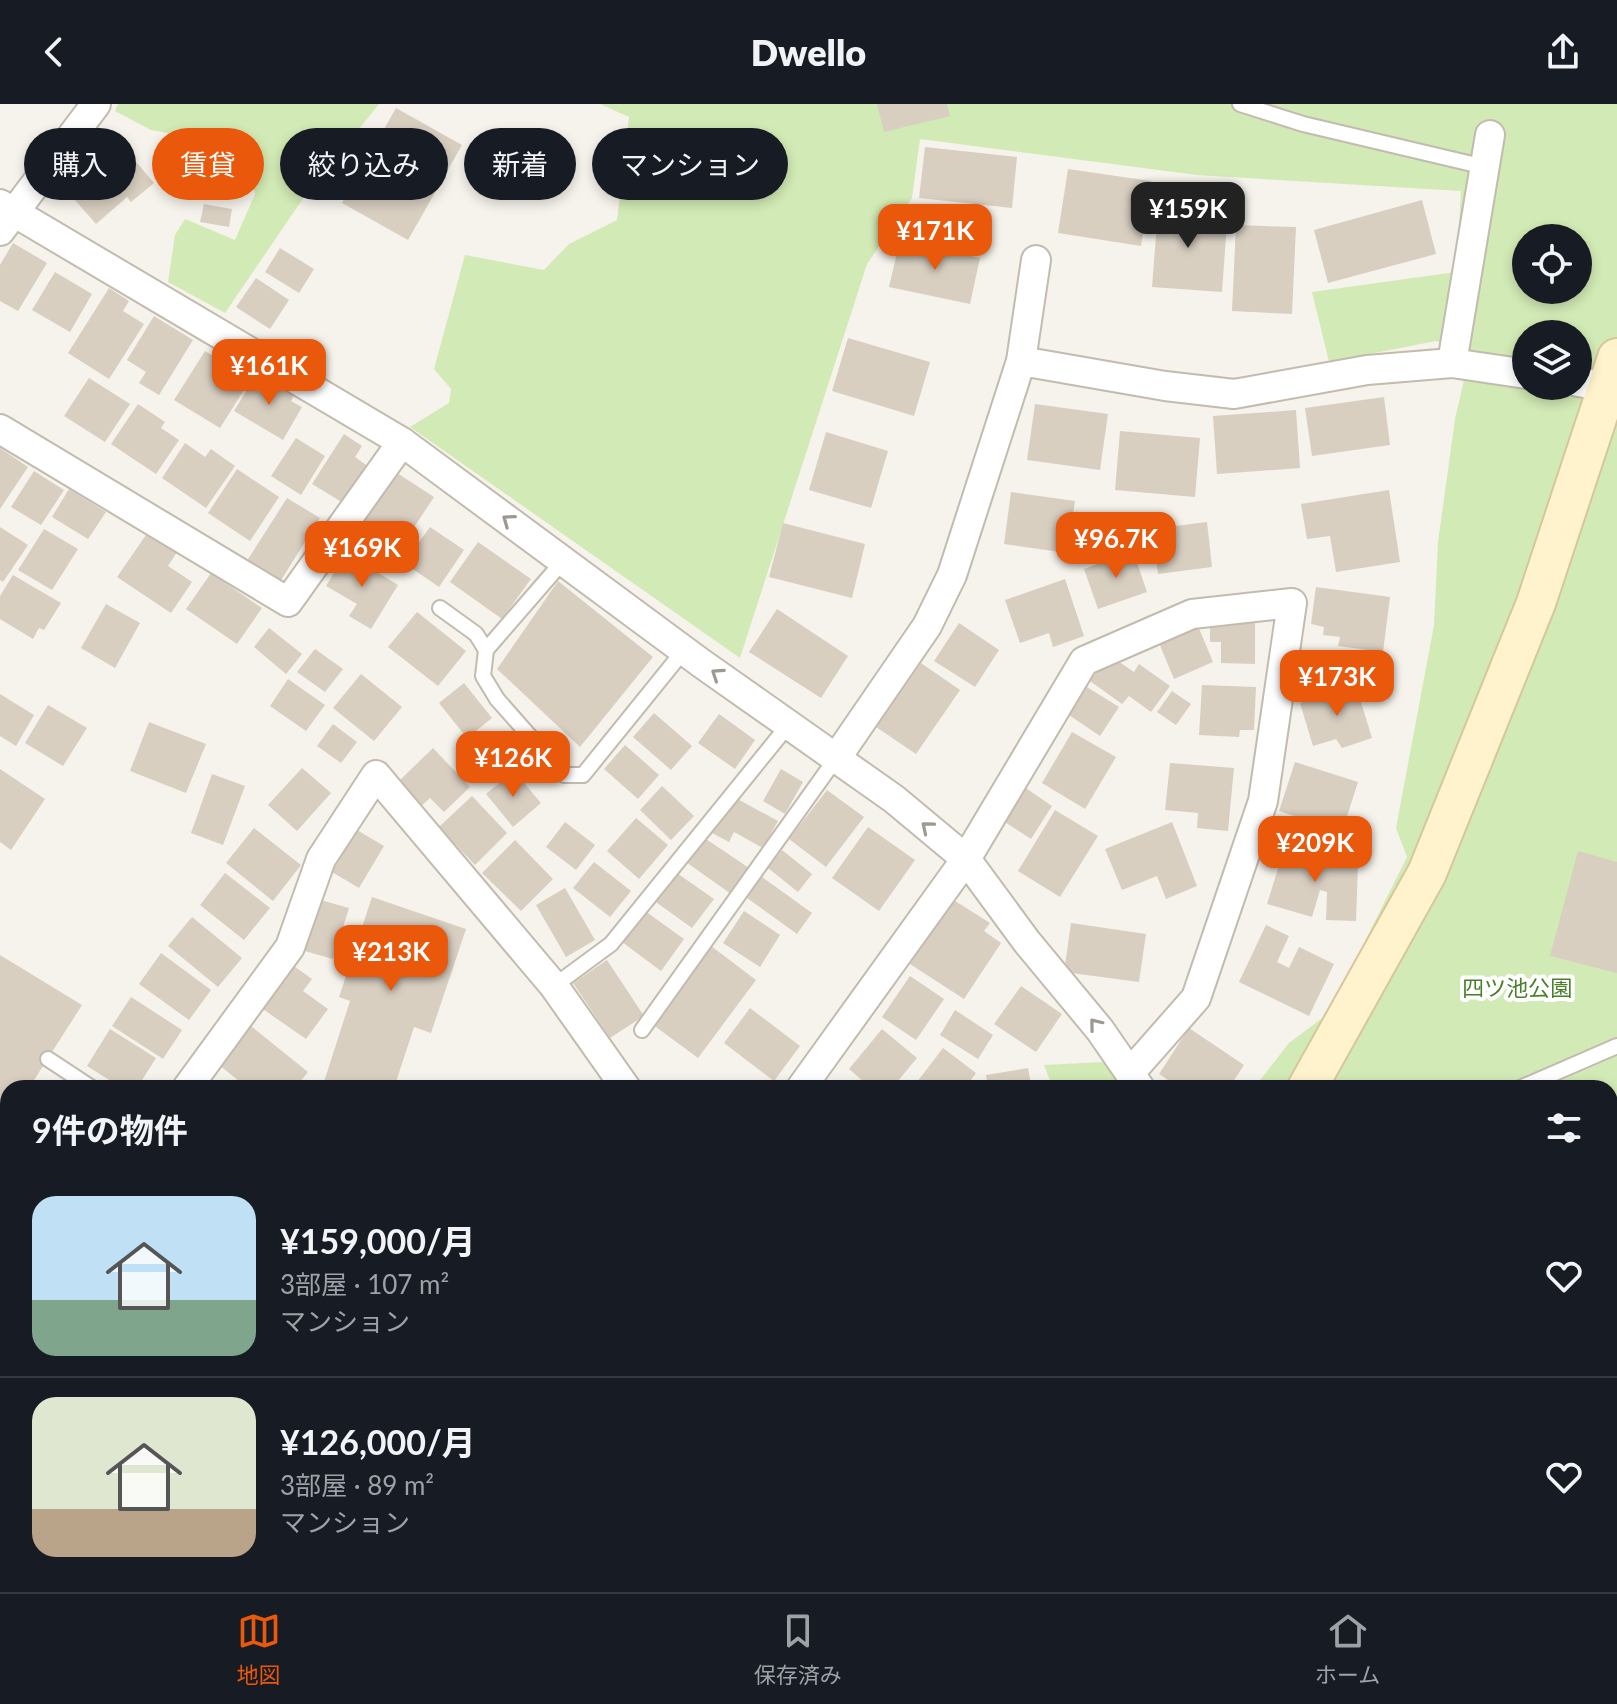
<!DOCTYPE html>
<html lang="ja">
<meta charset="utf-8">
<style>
body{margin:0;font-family:Lato,"Noto Sans JP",sans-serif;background:#242831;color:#f1f3f6;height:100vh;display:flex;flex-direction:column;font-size:30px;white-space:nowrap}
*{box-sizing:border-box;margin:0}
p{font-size:26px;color:#9ea1a6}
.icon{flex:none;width:44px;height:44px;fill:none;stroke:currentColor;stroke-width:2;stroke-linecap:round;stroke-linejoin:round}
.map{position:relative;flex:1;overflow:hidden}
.details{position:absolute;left:0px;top:976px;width:1618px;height:512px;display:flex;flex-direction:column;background:#171b24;border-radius:24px 24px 0 0;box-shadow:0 4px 12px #0003}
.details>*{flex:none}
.top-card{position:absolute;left:24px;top:24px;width:800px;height:72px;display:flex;gap:16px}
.buttons{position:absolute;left:1512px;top:120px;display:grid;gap:16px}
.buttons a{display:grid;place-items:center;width:80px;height:80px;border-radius:50%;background:#171b24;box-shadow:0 4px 12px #0003;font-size:40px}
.price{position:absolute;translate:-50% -68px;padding:0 18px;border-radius:16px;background:#ea580c;color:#fff;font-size:26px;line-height:52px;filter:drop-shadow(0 2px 4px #0008)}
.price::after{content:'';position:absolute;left:50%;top:48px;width:24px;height:18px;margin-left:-12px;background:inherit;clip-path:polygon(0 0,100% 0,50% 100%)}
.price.current{background:#222;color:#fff}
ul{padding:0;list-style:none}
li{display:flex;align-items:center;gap:24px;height:200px;padding:0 32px}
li+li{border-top:2px solid #363941}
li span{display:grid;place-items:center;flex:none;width:224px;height:160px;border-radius:24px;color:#555}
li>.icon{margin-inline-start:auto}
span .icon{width:96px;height:96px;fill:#fffc;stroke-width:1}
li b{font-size:34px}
h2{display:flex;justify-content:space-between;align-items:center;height:96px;padding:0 32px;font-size:34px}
.chip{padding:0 28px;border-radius:36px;background:#171b24;box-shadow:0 4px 12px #0003;font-size:28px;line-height:72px}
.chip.current{background:#ea580c;color:#fff}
header{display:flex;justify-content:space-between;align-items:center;height:104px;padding:0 32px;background:#171b24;font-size:36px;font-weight:800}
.tabs{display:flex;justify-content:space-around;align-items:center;height:112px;border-top:2px solid #363941;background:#171b24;font-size:22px;color:#9ea1a6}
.tabs a{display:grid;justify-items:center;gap:4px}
.tabs .current{color:#ea580c}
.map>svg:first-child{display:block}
.green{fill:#d2eab5;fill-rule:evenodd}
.building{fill:#d8cfc1}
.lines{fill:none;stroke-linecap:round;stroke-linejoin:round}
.lane-casing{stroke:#c2bbae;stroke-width:18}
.street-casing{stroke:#c2bbae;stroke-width:32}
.secondary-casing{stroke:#d6c79b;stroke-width:42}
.path{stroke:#c4b79f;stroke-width:5;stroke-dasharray:4 4;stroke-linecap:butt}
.lane{stroke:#fff;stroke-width:14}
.street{stroke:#fff;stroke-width:28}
.secondary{stroke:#fff3cd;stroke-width:38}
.oneway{stroke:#9c9892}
.labels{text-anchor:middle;stroke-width:8;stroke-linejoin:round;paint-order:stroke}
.park-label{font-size:22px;fill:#4a7f2a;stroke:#fff}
</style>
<header><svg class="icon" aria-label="back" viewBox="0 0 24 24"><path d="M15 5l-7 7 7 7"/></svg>Dwello<svg class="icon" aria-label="share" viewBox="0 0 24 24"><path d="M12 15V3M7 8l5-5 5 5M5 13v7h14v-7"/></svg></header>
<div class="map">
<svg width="1617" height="1488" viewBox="0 0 1617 1488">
<rect width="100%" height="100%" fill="#f6f3ec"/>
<!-- green -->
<g class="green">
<polygon points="118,0 379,0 304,93 225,209 168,178 175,131 185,115 235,136 255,90 243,43 151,26 115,7"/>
<path d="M600 0H1617V1488H1425L1422 1480H1610V984H1254L1289 939 1329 909 1407 753 1396 724 1434 521 1438 438 1455 315 1471 246 1436 237 1329 258 1312 188 1456 168 1461 87 1197 71 920 35 912 94 867 160 740 554 410 323 449 299 451 285 434 265 465 151 544 166 569 140 617 116 629 13ZM1526 134H1578V186H1526ZM1526 230H1578V282H1526Z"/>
<polygon points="1104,958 1145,984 1053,984 1044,961"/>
<polygon points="293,1480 733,1480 731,1488 290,1488"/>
</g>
<!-- building -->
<g class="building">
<polygon points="877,0 947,0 950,12 884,28"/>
<polygon points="396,4 462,41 408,136 342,99"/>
<polygon points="114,32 154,79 131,98 127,93 96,120 60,79"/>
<polygon points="167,41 236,56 230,81 162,67"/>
<polygon points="925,43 1017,53 1012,104 919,94"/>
<polygon points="1068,65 1151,77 1141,142 1058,129"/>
<polygon points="1159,94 1192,97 1191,116 1227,119 1222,188 1152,183"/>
<polygon points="1422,96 1436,150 1328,179 1314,126"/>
<polygon points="204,100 232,105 229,123 200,118"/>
<polygon points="1236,121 1296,123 1292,210 1232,207"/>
<polygon points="900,136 980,154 970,200 889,183"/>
<polygon points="13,139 47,159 18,207 0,197 0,161"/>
<polygon points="280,144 314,165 299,189 265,168"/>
<polygon points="55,168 92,190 70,228 32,206"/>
<polygon points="256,174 289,196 270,225 236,203"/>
<polygon points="109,184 129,197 123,207 144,220 109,275 68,249"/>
<polygon points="154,212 193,236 159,291 139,279 146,268 127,256"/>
<polygon points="848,234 930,258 914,312 832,287"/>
<polygon points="205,247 251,275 220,324 174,296"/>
<polygon points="257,269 294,291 291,297 302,303 283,336 234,307"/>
<polygon points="89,274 130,300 105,338 64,312"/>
<polygon points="1384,293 1390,341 1312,352 1305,304"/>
<polygon points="138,300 165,318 161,324 179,336 156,370 111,340"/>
<polygon points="1035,300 1108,310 1100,366 1027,356"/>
<polygon points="1296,306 1300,364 1217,370 1213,312"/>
<polygon points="1120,327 1200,334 1195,393 1115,386"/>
<polygon points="826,328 888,347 871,404 809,386"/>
<polygon points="344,330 362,342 355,353 369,363 345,400 312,380"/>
<polygon points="296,334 325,352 301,391 271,372"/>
<polygon points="185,339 205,353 211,345 235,362 206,404 162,374"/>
<polygon points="0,344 28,363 0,405"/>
<polygon points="237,365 279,393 250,437 208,409"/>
<polygon points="34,367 64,386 41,421 11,403"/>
<polygon points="397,369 434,393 403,440 365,416"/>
<polygon points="69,385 106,408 88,435 52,413"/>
<polygon points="1389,386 1400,458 1336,468 1330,432 1307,435 1301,400"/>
<polygon points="1011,388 1075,397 1067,449 1004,440"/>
<polygon points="287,394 320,414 278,481 245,460"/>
<polygon points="1207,418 1212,463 1158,470 1152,425"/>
<polygon points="783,419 865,440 852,494 769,473"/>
<polygon points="0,423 28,441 3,478 0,476"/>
<polygon points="430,423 464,446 439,483 404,459"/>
<polygon points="44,425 78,445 52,486 18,466"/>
<polygon points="148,428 177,448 168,462 192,478 171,509 117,473"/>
<polygon points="478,438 531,475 502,515 450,478"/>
<polygon points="1133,447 1147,488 1098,505 1084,465"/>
<polygon points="346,449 398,481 371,525 349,512 357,500 326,482"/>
<polygon points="211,469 262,504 237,540 186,505"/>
<polygon points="13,471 61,499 44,526 39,524 33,535 0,515 0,492"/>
<polygon points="1065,475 1084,532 1053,543 1049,529 1020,539 1005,496"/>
<polygon points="558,477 653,553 580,643 497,565"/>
<polygon points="1316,483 1390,493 1383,548 1338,542 1340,533 1323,531 1324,523 1311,520"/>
<polygon points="106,500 140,519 115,564 81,544"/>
<polygon points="777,505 848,552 821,594 749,548"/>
<polygon points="417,508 466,547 438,582 388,543"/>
<polygon points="1210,514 1255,514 1255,560 1221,559 1221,538 1210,538"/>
<polygon points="959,519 999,546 975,583 934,557"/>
<polygon points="1198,522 1213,558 1174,575 1159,539"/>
<polygon points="269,524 302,550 286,570 254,543"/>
<polygon points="315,545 343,565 325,588 297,568"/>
<polygon points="1109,551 1134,568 1139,560 1170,582 1151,608 1129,592 1122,600 1090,577"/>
<polygon points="921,559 960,586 916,650 876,623"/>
<polygon points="361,570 402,603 374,637 333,604"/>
<polygon points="288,575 325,601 306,627 270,602"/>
<polygon points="464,579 492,614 467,634 439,599"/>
<polygon points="1202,581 1256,583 1254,626 1240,626 1239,633 1199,631"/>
<polygon points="1356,582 1372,634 1342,644 1336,635 1313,642 1300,599"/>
<polygon points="1087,583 1119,603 1100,632 1069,611"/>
<polygon points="1172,587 1191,600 1176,621 1157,608"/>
<polygon points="0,590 34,611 16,642 0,632"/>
<polygon points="48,601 87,624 63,662 25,639"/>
<polygon points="654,609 692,642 671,666 633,633"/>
<polygon points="719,610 755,636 735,665 698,639"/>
<polygon points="149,618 206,640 186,689 130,667"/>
<polygon points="333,620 357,638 341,659 317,642"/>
<polygon points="1072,628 1116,653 1085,705 1042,679"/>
<polygon points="625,641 659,671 638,695 604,665"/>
<polygon points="433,644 470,683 444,708 430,694 421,702 398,678"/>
<polygon points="1295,658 1358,678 1342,728 1279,707"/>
<polygon points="1170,659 1234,664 1228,727 1197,724 1198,709 1165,706"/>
<polygon points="302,664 331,689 297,727 268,701"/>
<polygon points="0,665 45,695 11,746 0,738"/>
<polygon points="781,665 803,678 785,710 763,697"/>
<polygon points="514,667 541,699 513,723 486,690"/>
<polygon points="212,670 245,682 223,741 191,729"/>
<polygon points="1017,678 1052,702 1031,735 994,711"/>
<polygon points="662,682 694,712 671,736 640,706"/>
<polygon points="827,686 864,713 826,763 789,735"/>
<polygon points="472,692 507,729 475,761 439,723"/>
<polygon points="732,692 778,717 763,744 734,728 729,738 712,729"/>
<polygon points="1055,706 1098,732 1060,793 1018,767"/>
<polygon points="636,714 668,741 639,775 607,747"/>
<polygon points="565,718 595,741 576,766 546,743"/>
<polygon points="1172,718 1197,782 1166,795 1157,772 1122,786 1105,745"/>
<polygon points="868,723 915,756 879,807 832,774"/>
<polygon points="254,724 301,761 273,797 226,759"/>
<polygon points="357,726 384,742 359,784 332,768"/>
<polygon points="703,733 749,764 731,790 686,758"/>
<polygon points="515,736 553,775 521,807 482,769"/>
<polygon points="1286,739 1358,760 1356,817 1326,816 1327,788 1320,786 1312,813 1267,800"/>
<polygon points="782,746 812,770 798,788 768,764"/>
<polygon points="1578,747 1617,758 1617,869 1550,852"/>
<polygon points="594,758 631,787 610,813 573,784"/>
<polygon points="674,767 714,795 692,824 653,796"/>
<polygon points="225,769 270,804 244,836 200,801"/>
<polygon points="762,773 812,809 797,830 747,794"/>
<polygon points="565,784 595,836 566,853 536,801"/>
<polygon points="372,793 466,825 431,929 414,923 394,984 322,984 350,897 339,893"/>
<polygon points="317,795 349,804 333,855 301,846"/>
<polygon points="952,795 990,819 984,827 1001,839 964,895 910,860"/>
<polygon points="645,807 684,835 661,867 622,838"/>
<polygon points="744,807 780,831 760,863 723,839"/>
<polygon points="192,813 242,854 218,883 168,842"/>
<polygon points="1071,819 1146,830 1139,878 1064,868"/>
<polygon points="1266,821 1289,832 1277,858 1289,864 1299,843 1334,860 1309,912 1239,878"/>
<polygon points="711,842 756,876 698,954 652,920"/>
<polygon points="161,849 211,886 189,916 139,880"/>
<polygon points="0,851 82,901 29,984 8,984 8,1014 0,1026"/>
<polygon points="607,856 644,912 610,934 573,879"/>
<polygon points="291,860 312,875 303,887 328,905 306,935 260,903"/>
<polygon points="910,872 944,895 916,936 882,913"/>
<polygon points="1021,882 1062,910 1036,948 994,920"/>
<polygon points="131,893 182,926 163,955 112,922"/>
<polygon points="750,904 800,942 774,977 724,939"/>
<polygon points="955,906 993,931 978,955 940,931"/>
<polygon points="251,922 308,968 295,984 248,984 219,961"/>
<polygon points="1189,924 1244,961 1229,984 1219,984 1209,978 1205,984 1180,984 1159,970"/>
<polygon points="110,925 156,954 137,984 122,984 87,962"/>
<polygon points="882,925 917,954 892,984 871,984 849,965"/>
<polygon points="943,944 976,969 965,984 916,984 914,982"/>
<polygon points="1028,964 1032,984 988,984 986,971"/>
<polygon points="8,1078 8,1143 0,1137 0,1088"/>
<polygon points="0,1367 8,1368 8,1437 0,1436"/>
<polygon points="0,1472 8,1473 8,1480 37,1480 36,1488 0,1488"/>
<polygon points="89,1480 175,1480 172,1488 87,1488"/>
<polygon points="225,1480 247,1480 256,1488 218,1488"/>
<rect x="788" y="1480" width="311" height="8"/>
</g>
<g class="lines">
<defs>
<g id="lane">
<polyline points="1240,0 1303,20 1485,63"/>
<polyline points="440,504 476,530 486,546 483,572 497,595 564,671 583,671 685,545"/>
<polyline points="486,546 564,456"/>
<polyline points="554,882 611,840 790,619"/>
<polyline points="642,926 837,653"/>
<polyline points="48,955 92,984"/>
<polyline points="1520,984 1617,942"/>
</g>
<g id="street">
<polyline points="0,100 402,338 701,559 894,695 966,755 1027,838 1100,926 1140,984"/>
<polyline points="0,127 96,0"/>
<polyline points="1021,257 1165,282 1234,290 1367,266 1452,259 1526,270"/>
<polyline points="1452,259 1490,31"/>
<polyline points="1578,278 1610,283"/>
<polyline points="0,325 288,498 402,338"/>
<polyline points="837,653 927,522 952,471 1021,257 1036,156"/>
<polyline points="187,984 290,843 321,755 376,671 554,882 626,984"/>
<polyline points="801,984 966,755 1084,557 1192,510 1292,499 1263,697 1196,894 1130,969"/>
</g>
<g id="secondary">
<polyline points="1307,984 1427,769 1536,499 1617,254"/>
<polyline points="0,1282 8,1281"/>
<polyline points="1394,1480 1397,1488"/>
</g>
</defs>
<!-- lane casing -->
<use href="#lane" class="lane-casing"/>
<!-- street casing -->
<use href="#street" class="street-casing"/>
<!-- secondary casing -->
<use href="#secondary" class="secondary-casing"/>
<!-- path -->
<polyline class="path" points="583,1488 585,1480"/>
<!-- lane -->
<use href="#lane" class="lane"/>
<!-- street -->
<use href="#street" class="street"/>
<!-- secondary -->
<use href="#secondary" class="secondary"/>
</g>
<!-- one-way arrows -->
<defs><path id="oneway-chevron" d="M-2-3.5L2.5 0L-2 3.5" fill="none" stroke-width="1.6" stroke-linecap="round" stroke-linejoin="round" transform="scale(2)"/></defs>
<g class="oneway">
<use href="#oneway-chevron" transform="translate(508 416) rotate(-144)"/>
<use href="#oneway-chevron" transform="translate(717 570) rotate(-146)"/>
<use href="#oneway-chevron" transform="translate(927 723) rotate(-140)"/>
<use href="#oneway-chevron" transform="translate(1095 920) rotate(-129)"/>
</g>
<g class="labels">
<!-- park labels -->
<g class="park-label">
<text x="1517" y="892">四ツ池公園</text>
</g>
</g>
</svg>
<div class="buttons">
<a><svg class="icon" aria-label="locate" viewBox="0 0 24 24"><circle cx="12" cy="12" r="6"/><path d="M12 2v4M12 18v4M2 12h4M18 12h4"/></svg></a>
<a><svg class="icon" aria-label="layers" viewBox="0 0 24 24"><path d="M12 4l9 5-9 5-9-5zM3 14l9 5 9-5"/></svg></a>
</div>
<b class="price current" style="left:1188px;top:146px">¥159K</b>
<b class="price" style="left:935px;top:168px">¥171K</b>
<b class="price" style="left:269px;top:303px">¥161K</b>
<b class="price" style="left:1116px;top:476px">¥96.7K</b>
<b class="price" style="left:362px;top:485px">¥169K</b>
<b class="price" style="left:1337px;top:614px">¥173K</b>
<b class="price" style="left:513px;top:695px">¥126K</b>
<b class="price" style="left:1315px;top:780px">¥209K</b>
<b class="price" style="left:391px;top:889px">¥213K</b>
<div class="top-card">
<a class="chip">購入</a>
<a class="chip current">賃貸</a>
<a class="chip">絞り込み</a>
<a class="chip">新着</a>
<a class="chip">マンション</a>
</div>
<section class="details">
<h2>9件の物件<svg class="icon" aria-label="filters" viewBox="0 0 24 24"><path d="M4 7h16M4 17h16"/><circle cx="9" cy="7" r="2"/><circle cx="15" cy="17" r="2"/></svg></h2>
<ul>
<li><span style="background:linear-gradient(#bfe0f5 65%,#7fa58c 0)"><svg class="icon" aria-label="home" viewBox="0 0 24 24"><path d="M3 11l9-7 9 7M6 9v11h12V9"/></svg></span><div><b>¥159,000/月</b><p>3部屋 · 107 m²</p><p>マンション</p></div><svg class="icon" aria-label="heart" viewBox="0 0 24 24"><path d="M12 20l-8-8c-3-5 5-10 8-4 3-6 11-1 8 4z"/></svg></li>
<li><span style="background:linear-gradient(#dfe7d0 70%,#b9a48a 0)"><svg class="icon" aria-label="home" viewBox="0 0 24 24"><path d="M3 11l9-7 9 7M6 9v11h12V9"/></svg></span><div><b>¥126,000/月</b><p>3部屋 · 89 m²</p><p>マンション</p></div><svg class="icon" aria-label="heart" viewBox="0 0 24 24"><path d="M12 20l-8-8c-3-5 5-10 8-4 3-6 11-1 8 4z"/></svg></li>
</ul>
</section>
</div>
<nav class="tabs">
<a class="current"><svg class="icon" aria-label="map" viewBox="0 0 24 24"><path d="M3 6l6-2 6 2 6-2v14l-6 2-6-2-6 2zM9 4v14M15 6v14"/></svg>地図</a>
<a><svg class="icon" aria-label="saved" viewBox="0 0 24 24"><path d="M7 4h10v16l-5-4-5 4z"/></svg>保存済み</a>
<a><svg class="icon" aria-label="home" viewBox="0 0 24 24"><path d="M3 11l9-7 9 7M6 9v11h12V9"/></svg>ホーム</a>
</nav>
